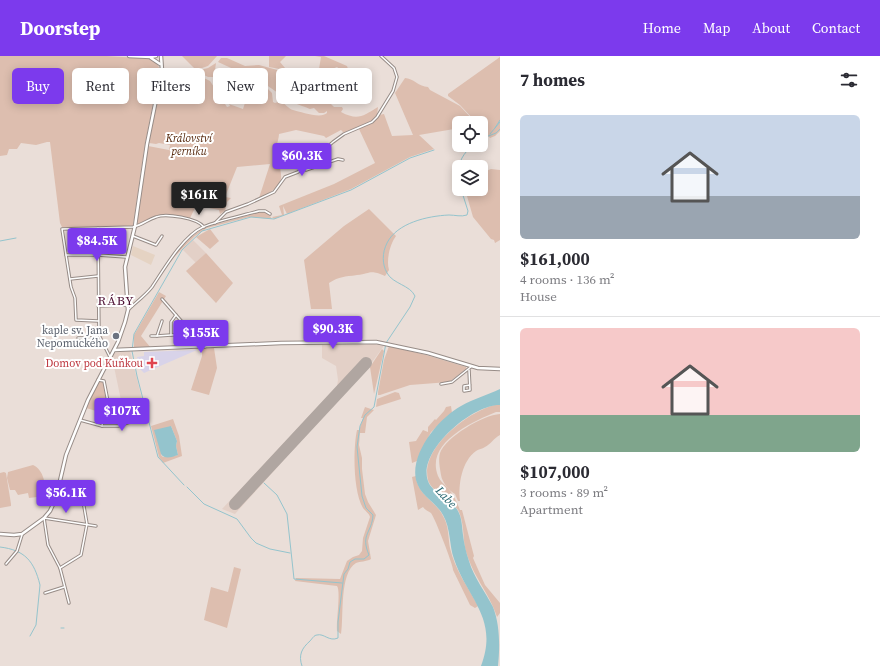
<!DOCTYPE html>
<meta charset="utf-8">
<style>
body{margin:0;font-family:"Source Serif 4",serif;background:#f7f7f7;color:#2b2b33;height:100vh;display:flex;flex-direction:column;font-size:15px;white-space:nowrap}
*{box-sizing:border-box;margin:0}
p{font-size:13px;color:#7c7c81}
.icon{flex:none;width:22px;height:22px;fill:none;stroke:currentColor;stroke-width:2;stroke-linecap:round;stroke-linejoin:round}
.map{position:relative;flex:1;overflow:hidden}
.sheet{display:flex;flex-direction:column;background:#fff;width:380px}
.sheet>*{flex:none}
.top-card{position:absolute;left:12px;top:12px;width:380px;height:36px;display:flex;gap:8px}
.buttons{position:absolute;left:452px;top:60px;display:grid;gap:8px}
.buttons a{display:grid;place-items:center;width:36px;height:36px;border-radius:6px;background:#fff;box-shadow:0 2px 10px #0003;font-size:20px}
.price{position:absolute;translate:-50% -34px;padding:0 9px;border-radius:4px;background:#7c3aed;color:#fff;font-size:13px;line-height:26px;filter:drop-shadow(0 1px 2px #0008)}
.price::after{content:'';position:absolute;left:50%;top:24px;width:12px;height:9px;margin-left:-6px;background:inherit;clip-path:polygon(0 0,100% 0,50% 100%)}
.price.active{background:#222;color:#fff}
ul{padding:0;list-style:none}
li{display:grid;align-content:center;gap:8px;height:212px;padding:0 20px}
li+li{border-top:1px solid #e1e1e2}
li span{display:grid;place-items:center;height:124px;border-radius:6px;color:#555}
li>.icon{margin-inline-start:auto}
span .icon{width:72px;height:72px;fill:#fffc;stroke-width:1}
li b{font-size:17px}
h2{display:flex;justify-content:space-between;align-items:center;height:48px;padding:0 20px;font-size:17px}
.tag{padding:0 14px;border-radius:6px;background:#fff;box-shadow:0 2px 10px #0003;font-size:14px;line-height:36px}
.tag.active{background:#7c3aed;color:#fff}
header{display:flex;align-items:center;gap:24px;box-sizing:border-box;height:56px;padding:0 20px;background:#7c3aed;color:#fff}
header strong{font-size:19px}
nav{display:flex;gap:22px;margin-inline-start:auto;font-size:14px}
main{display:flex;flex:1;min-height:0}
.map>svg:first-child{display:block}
.built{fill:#e3d0c7}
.education{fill:#e5d3c3}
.medical{fill:#d8d3e9}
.green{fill:#ddbeaf;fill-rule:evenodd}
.water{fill:#94c4cd}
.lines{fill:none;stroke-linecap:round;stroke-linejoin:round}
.stream{stroke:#94c4cd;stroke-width:1}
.runway{stroke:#b0a6a1;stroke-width:12}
.street-casing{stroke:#978c87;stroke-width:3.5}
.secondary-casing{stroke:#978c87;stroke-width:4.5}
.street{stroke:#fff;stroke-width:1.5}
.secondary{stroke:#fff;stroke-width:2.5}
.worship-dot{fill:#6b7280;stroke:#fff;stroke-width:1.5}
.health-dot{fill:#e0444e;stroke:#fff;stroke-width:1.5}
.labels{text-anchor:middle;stroke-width:4;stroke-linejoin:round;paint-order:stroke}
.park-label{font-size:11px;font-style:italic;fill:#4e1e01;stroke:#fff}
.worship-label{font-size:11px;fill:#5b616d;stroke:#fff;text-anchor:end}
.health-label{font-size:11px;fill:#be3a42;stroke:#fff;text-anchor:end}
.water-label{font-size:12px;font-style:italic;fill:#21616b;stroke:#fff}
.quarter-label{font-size:13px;letter-spacing:1px;fill:#4a0c30;stroke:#fff}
</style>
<header>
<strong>Doorstep</strong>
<nav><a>Home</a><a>Map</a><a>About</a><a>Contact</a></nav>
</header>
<main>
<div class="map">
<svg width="500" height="610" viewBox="0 0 500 610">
<rect width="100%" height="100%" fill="#eaded8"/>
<!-- built -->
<g class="built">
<polygon points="193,184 206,197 196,207 183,194"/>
<polygon points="374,288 383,290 383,291 370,309 235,458 222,453 337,330 338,324 336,310 322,302 322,289"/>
<polygon points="130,295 144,351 127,355 123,354 112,301 113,297"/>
</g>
<!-- education -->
<polygon class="education" points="133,190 155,199 151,209 131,199"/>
<!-- medical -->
<polygon class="medical" points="197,294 144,317 140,313 137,301 144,300 144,296"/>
<!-- green -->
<g class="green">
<polygon points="0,0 107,0 154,3 160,13 145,88 133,170 63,173 60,167 50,86 47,86 36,89 21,87 17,93 9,93 7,99 0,100"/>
<polygon points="182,0 217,0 208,10 196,14"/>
<path d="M269 0H286L280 6 285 12 317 16 319 13 321 1 315 0H324L347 10C351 21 350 24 339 27 334 29 330 35 326 39V43L334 51H342L343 53 341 56C358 65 363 60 378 51L377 60 371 65 344 77 341 74 326 82 324 80 296 74 279 78C279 82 277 86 277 90 277 118 294 126 259 142L270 108 237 111 225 141 231 142 227 146 225 155 220 158 219 154 209 152 208 150 197 148 190 162 158 159 137 169 148 90 169 94 170 89 159 87 156 88 149 87 163 15 196 18 210 25 227 51 230 50 229 48 243 53 253 22 218 6 221 2H227L245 10 259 9 281 15 321 19 329 26 328 29C324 32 321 30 316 29 302 27 292 31 281 34L279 39C285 45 293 46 300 46L301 42H304V46L313 45 312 38 304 37V41H300L301 37 291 34 292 31H319L322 32 323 35 328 31 330 25 322 18H307L269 11ZM337 11 342 15 343 20 342 23 325 38V36L337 20 333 17 326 20 324 16ZM252 17 259 22 266 24 265 28 278 37 276 40 278 42C280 42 308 52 310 53L314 52 319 57H324L327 55V57C321 63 301 56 293 54 289 53 284 47 281 45L275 47 273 46 272 37Z"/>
<polygon points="500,1 500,75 495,80 490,82 481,72 481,67 477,67 460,49 448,40 448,38"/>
<polygon points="216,7 214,21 208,21 200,17 200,14 208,12"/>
<polygon points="232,18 237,22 240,27 221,37 225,26 222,25"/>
<path d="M405 22C413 22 419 31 428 31L430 34 460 50 474 65 470 67H459V71L454 73 419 79 434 93 410 101 351 133 287 158 283 150 284 159 274 163 272 161 282 159 279 150 334 128 375 107 359 73 373 66 379 59 384 58 392 80 413 79 395 37Z"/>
<polygon points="491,113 500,114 500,184 495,187 494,184 491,183 473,161 465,133 481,133 481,117"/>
<path d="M369 153 396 180C390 188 386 204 389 214L385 220C369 213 371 218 357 219 344 221 340 220 329 227L332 253H311L304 204 344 170Z"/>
<path d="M263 155 268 157 272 163 249 161 207 172 195 180 168 207C178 193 191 179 206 171Z"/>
<polygon points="210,173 219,185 210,193 196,181"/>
<polygon points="206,197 233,227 216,247 186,215"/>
<polygon points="159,236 166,240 141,280 151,292 134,292 134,279"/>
<polygon points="389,290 426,299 466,311 466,313 449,326 410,329 380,339 378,339 378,336 384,304"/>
<polygon points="202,292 214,292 217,312 209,339 191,334 202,300"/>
<polygon points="382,293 384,295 374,338 370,311"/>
<polygon points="99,326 103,326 107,343 99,344 100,349 108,348 103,357 86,352"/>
<polygon points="395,336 399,337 401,343 376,351 377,343"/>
<path d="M495 349H500V356H496C472 366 425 387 438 420 440 425 444 428 448 432 453 438 457 446 460 454H462L474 500 473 502 485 529 500 547V557L497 561C489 536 472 520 465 492 463 481 464 465 458 454 451 444 431 435 428 424 420 392 469 355 495 349Z"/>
<polygon points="451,350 452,357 431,376 417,405 412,407 409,386 416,385 423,374 428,376 428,371 435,363 436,364 444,355 446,351"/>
<path d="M365 351 374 354 367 361 365 377H360L359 389 362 402V413L365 438 368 446 376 459 368 485 371 503C366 506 360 505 356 507 339 517 344 561 341 578L337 575C336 566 341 535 337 530L295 525 296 522H298L340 523 347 505 353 501 359 499 362 495 363 482 370 461C369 457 365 455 363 452 353 435 353 393 357 374H359L363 362H361Z"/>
<path d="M500 358V379C494 382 491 388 485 391 482 393 479 393 476 395 462 405 458 428 460 445H458L455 438C449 435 442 426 441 419 440 412 438 404 440 397 446 381 483 359 500 358Z"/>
<path d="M173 363 179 380 182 400 163 407 159 401 151 370ZM171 370 177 385 176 390 178 399 163 401 161 399Z"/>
<path d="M33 409C44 414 46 429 45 440L29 442 28 437 18 439 15 434H10L7 422 8 416Z"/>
<polygon points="4,416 6,417 11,448 11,450 0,452 0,417"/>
<path d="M416 420C417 439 436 445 443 460 449 470 448 481 450 492 455 514 468 531 478 550L475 552 470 549 453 514C453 509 435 462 431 457 428 455 425 454 423 451L418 454 412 421Z"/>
<polygon points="234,511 241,513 227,572 204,564 211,531 228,536"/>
</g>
<!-- water -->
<g class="water">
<path d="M500 333V349C473 348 417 395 428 425 432 437 452 444 458 455 462 462 462 471 463 479 464 488 466 496 469 505 474 522 485 535 493 551 500 569 500 591 498 610H481C499 562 468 544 454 503 449 489 451 473 443 459 436 446 420 440 416 424 410 397 439 362 461 350 473 343 487 339 500 333Z"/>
<path d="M171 370 177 385 176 390 178 399C172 401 165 404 161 398L154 374Z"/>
</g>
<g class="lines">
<!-- stream -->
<g class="stream">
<polyline points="495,72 500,64"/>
<polyline points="490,78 500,66"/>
<polyline points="481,83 496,77 500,73"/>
<path d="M459 119C458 105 463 98 473 89"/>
<polyline points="0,185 16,182"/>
<polyline points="264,427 277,439 287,458 294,523 342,527"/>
<polyline points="184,429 158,401 137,320 132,295 134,278 182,194 202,175 251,161 274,163 351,134 410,102 434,94"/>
<polyline points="187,431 204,448 237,463 251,482 256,487 270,493 290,497"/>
<path d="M0 491C25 494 34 505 40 529L36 569 30 580"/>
<polyline points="61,572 64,572"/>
<path d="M302 610C298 599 302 592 310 585 312 583 314 579 317 579 324 577 329 586 338 582V566L344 518 348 513 350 506 355 503H364L369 499C360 478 372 477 373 459L366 452 362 440 357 391 360 370 365 359 374 351 386 287 410 251 415 240C410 229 393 228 387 217 382 208 382 197 387 187 397 167 427 160 449 159 455 159 461 161 467 159L468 155 461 133"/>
</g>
<!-- runway -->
<polyline class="runway" points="235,448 366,307"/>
<defs>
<g id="street">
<polyline points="303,112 306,114 338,103 343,104"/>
<polyline points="215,167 226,156 248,148 274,136 285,121 298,116 333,86 344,78 372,66 377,61 393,35 397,21 394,12 381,0"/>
<polyline points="98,172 99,279 110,301"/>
<polyline points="133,180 156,189 162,180"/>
<polyline points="66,199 98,199 126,201"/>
<polyline points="70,223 98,220"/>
<polyline points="162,243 183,267"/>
<polyline points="98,250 128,249"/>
<path d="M128 254C135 247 146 239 152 231 164 213 183 180 203 171 220 164 241 160 259 155H265L270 158"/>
<polyline points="176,259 171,266 171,279 205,278 205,291"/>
<path d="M98 265 76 264 75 242 71 231 62 173 133 171C142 169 147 164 156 161 166 157 197 162 204 171"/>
<polyline points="162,265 157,280 171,279"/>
<polyline points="151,280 157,280"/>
<polyline points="78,282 99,282"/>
<polyline points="469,314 470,334 464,335 464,330 470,329"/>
<polyline points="441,328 452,326 472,310"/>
<polyline points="80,364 102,370 104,359 109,351 104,325 98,324"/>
<polyline points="102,370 118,370 139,363"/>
<polyline points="6,508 17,495 22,479"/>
<polyline points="60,512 81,499 87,468 81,433"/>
<polyline points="45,537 64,531"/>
<polyline points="69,547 60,512 48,489 44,462 96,470"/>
</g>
<g id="secondary">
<polyline points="129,0 151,1 156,0"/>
<polyline points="151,2 160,8"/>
<polyline points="114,294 281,287 376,286 428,297 478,312 500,313"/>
<polyline points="0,478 14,479 22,478 44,462 50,455 56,442 66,399 88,344 118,286 125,266 128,254 125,211 135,170 147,88 162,14 161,0"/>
</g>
</defs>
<!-- street casing -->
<use href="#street" class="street-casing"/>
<!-- secondary casing -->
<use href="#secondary" class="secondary-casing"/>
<!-- street -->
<use href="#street" class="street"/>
<!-- secondary -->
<use href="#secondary" class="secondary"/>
</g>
<!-- markers -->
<circle class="worship-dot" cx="116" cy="280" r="4"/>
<path class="health-dot" d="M150 301h4v4h4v4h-4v4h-4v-4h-4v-4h4z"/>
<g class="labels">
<!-- park labels -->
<g class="park-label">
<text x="189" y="86">Království<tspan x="189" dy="13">perníku</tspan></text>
</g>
<!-- worship labels -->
<g class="worship-label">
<text x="108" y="278">kaple sv. Jana<tspan x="108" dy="13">Nepomuckého</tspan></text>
</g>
<!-- health labels -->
<g class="health-label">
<text x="143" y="311">Domov pod Kuňkou</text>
</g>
<!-- water labels -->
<g class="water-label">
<text transform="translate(446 441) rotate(47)" y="4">Labe</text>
</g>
<!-- quarter labels -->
<g class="quarter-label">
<text x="116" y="249">RÁBY</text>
</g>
</g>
</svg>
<div class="buttons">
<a><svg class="icon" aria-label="locate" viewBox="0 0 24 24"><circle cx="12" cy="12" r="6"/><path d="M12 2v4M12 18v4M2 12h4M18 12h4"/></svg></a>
<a><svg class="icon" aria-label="layers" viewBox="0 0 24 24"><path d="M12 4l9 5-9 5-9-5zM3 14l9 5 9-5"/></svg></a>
</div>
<b class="price" style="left:302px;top:121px">$60.3K</b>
<b class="price active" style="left:199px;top:160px">$161K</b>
<b class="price" style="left:97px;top:206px">$84.5K</b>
<b class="price" style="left:333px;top:294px">$90.3K</b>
<b class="price" style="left:201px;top:298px">$155K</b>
<b class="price" style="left:122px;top:376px">$107K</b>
<b class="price" style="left:66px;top:458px">$56.1K</b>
<div class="top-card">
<a class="tag active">Buy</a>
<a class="tag">Rent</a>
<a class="tag">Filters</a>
<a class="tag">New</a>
<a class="tag">Apartment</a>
</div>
</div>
<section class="sheet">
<h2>7 homes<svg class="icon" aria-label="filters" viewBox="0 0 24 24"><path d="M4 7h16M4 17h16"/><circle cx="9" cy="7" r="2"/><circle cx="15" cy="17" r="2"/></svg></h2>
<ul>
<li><span style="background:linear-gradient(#c9d6e8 65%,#9aa5b1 0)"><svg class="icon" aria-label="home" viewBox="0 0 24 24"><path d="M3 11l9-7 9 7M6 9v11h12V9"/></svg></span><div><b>$161,000</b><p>4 rooms · 136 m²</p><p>House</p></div></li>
<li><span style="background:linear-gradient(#f6c9c9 70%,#7fa58c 0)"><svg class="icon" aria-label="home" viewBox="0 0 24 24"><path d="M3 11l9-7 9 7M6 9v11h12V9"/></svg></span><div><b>$107,000</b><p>3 rooms · 89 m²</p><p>Apartment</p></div></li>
</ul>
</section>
</main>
